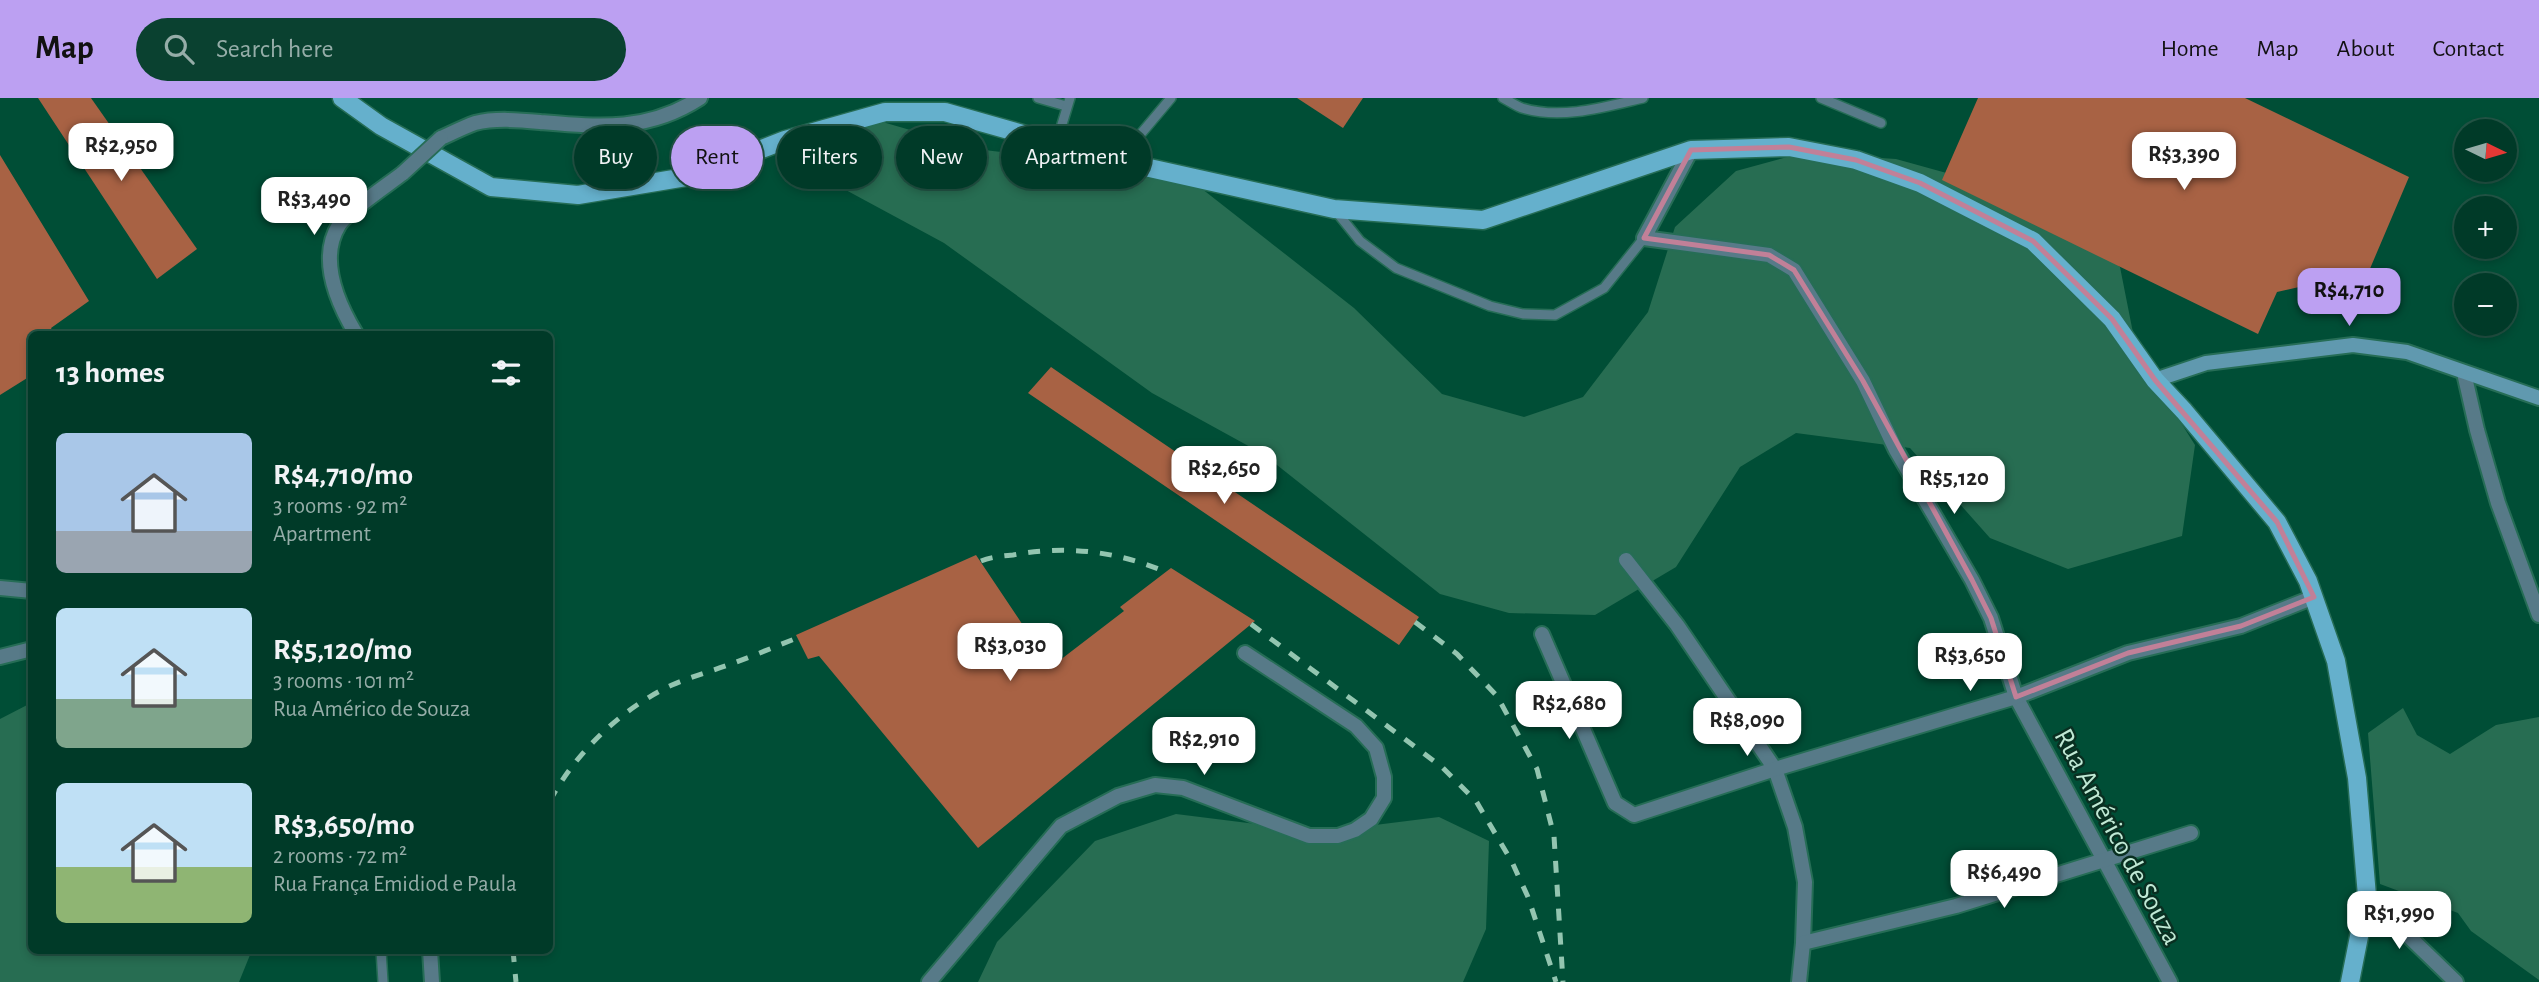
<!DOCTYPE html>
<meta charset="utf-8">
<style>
body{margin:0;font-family:"Alegreya Sans",sans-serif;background:#0a4130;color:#f1f3f6;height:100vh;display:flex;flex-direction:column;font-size:26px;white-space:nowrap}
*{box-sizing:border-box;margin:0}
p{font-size:23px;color:#95ada8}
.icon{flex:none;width:38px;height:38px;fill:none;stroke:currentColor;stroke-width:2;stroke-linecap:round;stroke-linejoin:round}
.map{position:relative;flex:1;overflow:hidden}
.sheet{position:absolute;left:28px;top:233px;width:525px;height:623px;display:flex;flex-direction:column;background:#003a28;border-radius:10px;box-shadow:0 4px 10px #0003,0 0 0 2px #225445}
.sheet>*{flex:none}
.top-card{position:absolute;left:574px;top:28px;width:665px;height:63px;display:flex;gap:14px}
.needle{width:46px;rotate:95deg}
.controls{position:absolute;left:2454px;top:21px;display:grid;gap:14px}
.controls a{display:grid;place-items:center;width:63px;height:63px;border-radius:50%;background:#003a28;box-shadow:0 4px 10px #0003,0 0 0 2px #225445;font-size:35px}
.price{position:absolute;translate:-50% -60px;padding:0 16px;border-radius:14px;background:#fff;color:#222;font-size:23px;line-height:46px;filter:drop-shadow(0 2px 4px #0008)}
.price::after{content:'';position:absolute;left:50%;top:42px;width:21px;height:16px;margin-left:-10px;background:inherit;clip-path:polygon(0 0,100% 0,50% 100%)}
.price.selected{background:#bca0f2;color:#111}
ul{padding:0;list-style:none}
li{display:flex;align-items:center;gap:21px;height:175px;padding:0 28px}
li span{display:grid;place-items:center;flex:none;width:196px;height:140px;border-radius:10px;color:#555}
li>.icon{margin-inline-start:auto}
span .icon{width:84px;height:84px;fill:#fffc;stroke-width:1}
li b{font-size:30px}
h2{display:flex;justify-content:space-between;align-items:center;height:84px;padding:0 28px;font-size:30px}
.chip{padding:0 24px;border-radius:32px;background:#003a28;box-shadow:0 4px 10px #0003,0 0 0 2px #225445;font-size:24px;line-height:63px}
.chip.selected{background:#bca0f2;color:#111}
header{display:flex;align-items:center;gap:42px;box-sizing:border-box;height:98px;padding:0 35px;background:#bca0f2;color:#111}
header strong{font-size:33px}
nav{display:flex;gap:38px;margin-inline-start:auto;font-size:24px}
.search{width:490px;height:63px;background:#0a4130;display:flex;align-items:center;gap:18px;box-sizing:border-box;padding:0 24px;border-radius:38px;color:#95ada8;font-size:26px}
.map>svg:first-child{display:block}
.green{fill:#276d52}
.building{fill:#a86244}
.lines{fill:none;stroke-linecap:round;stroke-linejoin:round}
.lane-casing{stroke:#266d56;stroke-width:12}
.street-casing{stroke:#266d56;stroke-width:18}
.secondary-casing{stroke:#266d56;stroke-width:18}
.primary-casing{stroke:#266d56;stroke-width:21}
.lane{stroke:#577a88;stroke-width:9}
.street{stroke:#577a88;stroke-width:14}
.secondary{stroke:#6099af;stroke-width:14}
.primary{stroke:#65b0cc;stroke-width:18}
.rail{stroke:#93c5b0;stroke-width:5;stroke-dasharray:12 12;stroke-linecap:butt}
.street-bridge-casing{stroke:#266d56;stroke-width:18;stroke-linecap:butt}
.street-bridge{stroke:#577a88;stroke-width:14}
.marked{fill:none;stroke:#c18098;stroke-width:5;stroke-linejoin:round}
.labels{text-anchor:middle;stroke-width:5;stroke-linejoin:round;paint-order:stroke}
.street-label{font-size:28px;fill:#c0e9d5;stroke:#092f21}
</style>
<header>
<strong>Map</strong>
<div class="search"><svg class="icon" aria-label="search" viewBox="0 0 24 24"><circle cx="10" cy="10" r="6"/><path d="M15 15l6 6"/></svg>Search here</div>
<nav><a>Home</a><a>Map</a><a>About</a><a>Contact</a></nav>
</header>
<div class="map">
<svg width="2539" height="884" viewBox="0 0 2539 884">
<rect width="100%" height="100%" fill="#004e36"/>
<!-- green -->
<g class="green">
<polygon points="848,14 976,51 1183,76 1354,210 1442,296 1524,319 1583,299 1648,214 1675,129 1736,73 1802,55 1896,61 2044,102 2120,169 2137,255 2195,347 2182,438 2068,471 1990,440 1910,350 1796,335 1740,369 1676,469 1595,517 1509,515 1440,496 1263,356 1152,295 944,145 805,70"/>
<polygon points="31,605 32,852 252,852 239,884 0,884 0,621"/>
<polygon points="2403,610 2417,637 2450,656 2496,627 2539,619 2539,882 2471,833 2458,815 2380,786 2368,635"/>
<polygon points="1176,716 1319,734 1439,719 1489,743 1486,831 1463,884 978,884 997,844 1095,743"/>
</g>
<!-- building -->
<g class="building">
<polygon points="38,0 91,0 197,151 157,181"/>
<polygon points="1297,0 1363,0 1343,30"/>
<polygon points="1978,0 2245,0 2409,79 2369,173 2277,194 2258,236 1942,82"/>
<polygon points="0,57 89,203 51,230 54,236 32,236 32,277 0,297"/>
<polygon points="1051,269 1064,278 1419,519 1399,547 1028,295"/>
<polygon points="976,457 1051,569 1124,513 1120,509 1171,470 1255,523 978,750 819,558 808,561 796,537"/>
</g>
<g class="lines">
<defs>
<g id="lane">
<polyline points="1038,0 1066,8"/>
<path d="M1503 0C1509 3 1516 8 1522 10 1561 22 1605 9 1643 0"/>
<polyline points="1821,0 1881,25"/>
<polyline points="1056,46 1070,0"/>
<polyline points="1118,63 1171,0"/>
<polyline points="1335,112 1360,143 1396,170 1490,208 1523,216 1555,217 1604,190 1644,140"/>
<polyline points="381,852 383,884"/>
</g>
<g id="street">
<path d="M441 40C452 35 464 29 475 25 495 20 519 22 540 24 599 29 648 34 700 0"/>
<polyline points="1691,52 1644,140 1769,157 1794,172 1863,283 1896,352 1972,482 1991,520 2016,599 2170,884"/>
<path d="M356 236C338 206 318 161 339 127 346 115 389 86 403 75"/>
<polyline points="2464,275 2477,332 2498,405 2539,517"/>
<polyline points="1626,462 1677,527 1775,671 1795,729 1805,784 1803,845 1799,884"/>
<polyline points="0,490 32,493"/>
<polyline points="1542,536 1615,705 1634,717 1775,671 2016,599 2128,555 2241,528 2314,499"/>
<polyline points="0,559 32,551"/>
<polyline points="2367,798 2456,884"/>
<polyline points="1803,845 1956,808 2191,735"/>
<polyline points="430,852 432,884"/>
<polyline points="929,884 1061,728 1118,698 1155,687 1183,690 1309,738 1338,738 1355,732 1371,721 1384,700 1384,679 1376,650 1356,628 1245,555"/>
</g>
<polyline id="secondary" points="2155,282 2206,265 2353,247 2407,254 2539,300"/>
<polyline id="primary" points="342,0 381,28 491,89 578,97 692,78 785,42 885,14 945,14 1118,63 1334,111 1483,122 1691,52 1789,49 1856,62 1920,85 2033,143 2112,221 2155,282 2184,313 2277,424 2308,483 2336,563 2357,680 2367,798 2350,884"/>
</defs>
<!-- lane casing -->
<use href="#lane" class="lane-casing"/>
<!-- street casing -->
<use href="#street" class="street-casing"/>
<!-- secondary casing -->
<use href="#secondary" class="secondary-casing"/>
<!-- primary casing -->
<use href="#primary" class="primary-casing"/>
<!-- lane -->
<use href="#lane" class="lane"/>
<!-- street -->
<use href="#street" class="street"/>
<!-- secondary -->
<use href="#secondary" class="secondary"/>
<!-- primary -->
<use href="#primary" class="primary"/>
<!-- rail -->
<g class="rail">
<path d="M981 463C991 459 1002 458 1013 457 1066 447 1116 453 1166 474"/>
<polyline points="1415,524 1457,556 1497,598 1537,671 1554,738 1563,884"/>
<polyline points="1251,526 1442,669 1476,703 1512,764 1528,799 1556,884"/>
<path d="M550 703C575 655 622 610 672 587 690 579 709 574 728 567 751 559 774 549 797 540"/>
<polyline points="513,852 516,884"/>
</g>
<defs>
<polyline id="street-bridge" points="403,75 441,40"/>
</defs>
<!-- street-bridge casing -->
<use href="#street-bridge" class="street-bridge-casing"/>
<!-- street-bridge -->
<use href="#street-bridge" class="street-bridge"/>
</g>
<!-- marked area -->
<path class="marked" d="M1789 49 1856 62 1920 85 2033 143 2112 221 2155 282 2277 424 2314 499 2241 528 2128 555 2016 599 1991 520 1972 482 1863 283 1794 172 1769 157 1644 140 1691 52Z"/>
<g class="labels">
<!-- street labels -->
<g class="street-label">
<text transform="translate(2119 738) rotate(62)" y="10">Rua Américo de Souza</text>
</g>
</g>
</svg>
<div class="controls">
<a><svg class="needle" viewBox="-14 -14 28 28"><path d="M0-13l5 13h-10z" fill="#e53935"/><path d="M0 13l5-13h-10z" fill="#95ada8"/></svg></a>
<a>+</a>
<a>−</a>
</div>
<b class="price" style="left:121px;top:85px">R$2,950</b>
<b class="price" style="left:2184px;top:94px">R$3,390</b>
<b class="price" style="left:314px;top:139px">R$3,490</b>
<b class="price selected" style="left:2349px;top:230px">R$4,710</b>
<b class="price" style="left:1224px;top:408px">R$2,650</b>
<b class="price" style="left:1954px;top:418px">R$5,120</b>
<b class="price" style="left:1010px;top:585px">R$3,030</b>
<b class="price" style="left:1970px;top:595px">R$3,650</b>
<b class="price" style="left:1569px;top:643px">R$2,680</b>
<b class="price" style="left:1747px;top:660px">R$8,090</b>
<b class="price" style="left:1204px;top:679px">R$2,910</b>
<b class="price" style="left:2004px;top:812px">R$6,490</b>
<b class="price" style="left:2399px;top:853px">R$1,990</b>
<div class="top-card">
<a class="chip">Buy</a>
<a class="chip selected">Rent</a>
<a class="chip">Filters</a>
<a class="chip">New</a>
<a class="chip">Apartment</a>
</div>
<section class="sheet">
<h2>13 homes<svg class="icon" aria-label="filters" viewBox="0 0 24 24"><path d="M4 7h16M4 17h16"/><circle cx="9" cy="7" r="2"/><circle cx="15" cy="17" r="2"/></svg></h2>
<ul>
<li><span style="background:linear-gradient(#a9c7e8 70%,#9aa5b1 0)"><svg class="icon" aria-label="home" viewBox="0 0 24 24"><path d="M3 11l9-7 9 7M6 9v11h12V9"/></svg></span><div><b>R$4,710/mo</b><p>3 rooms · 92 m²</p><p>Apartment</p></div></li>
<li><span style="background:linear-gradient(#bfe0f5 65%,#7fa58c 0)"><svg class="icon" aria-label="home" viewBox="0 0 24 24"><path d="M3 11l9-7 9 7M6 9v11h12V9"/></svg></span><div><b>R$5,120/mo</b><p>3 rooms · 101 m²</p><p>Rua Américo de Souza</p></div></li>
<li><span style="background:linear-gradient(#bfe0f5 60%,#8fb573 0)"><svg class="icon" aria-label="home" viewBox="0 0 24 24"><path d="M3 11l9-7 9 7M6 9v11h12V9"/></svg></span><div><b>R$3,650/mo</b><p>2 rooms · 72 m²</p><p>Rua França Emidiod e Paula</p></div></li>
</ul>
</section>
</div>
